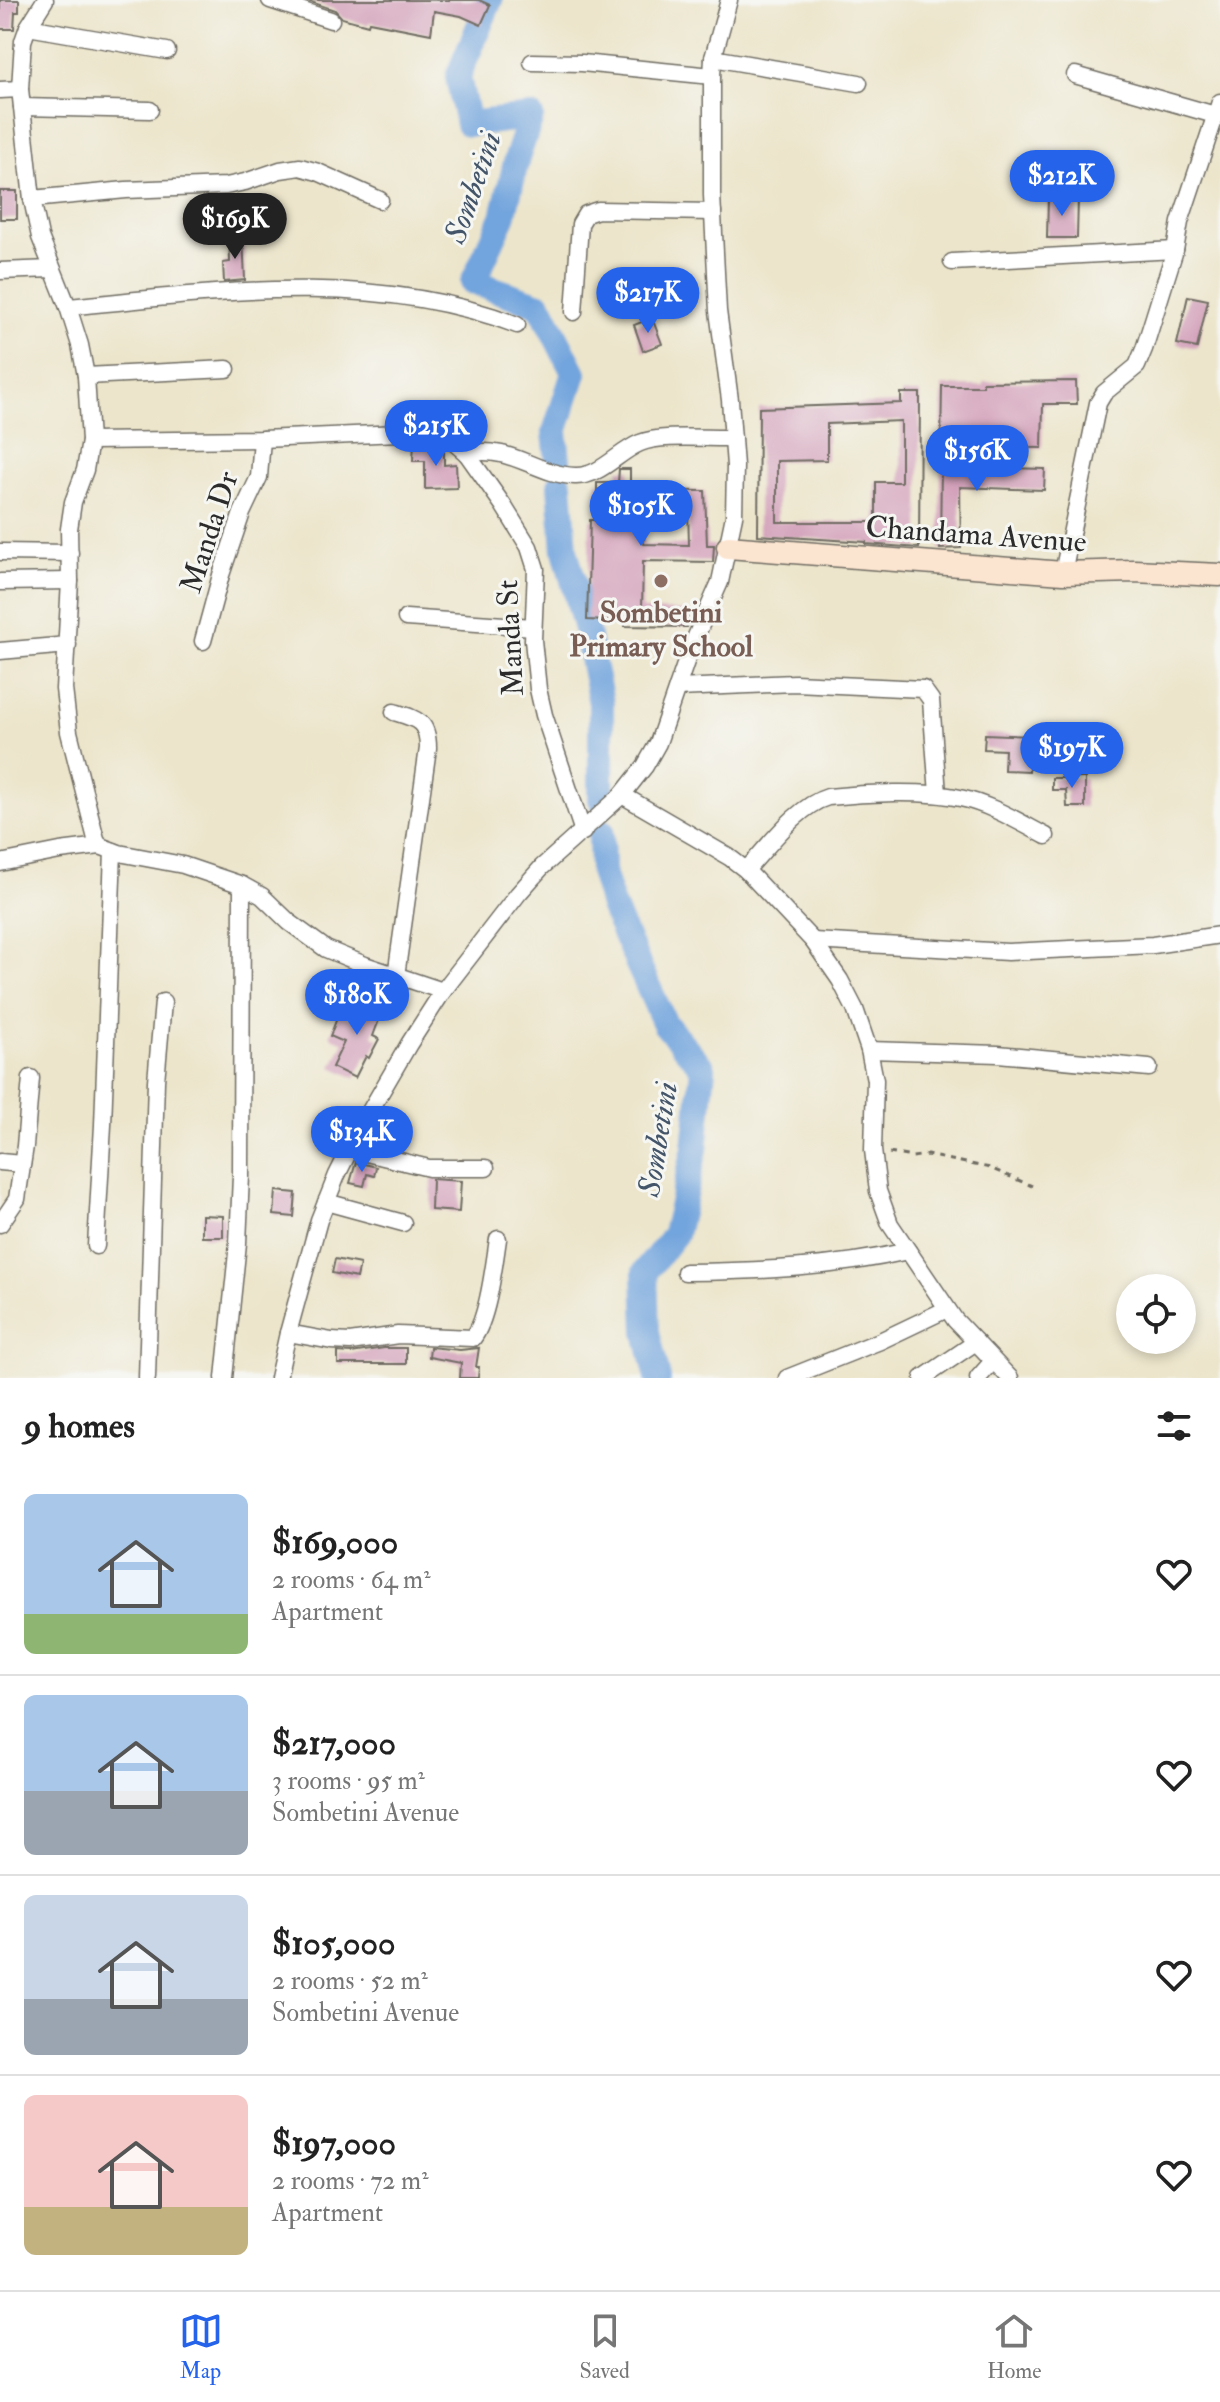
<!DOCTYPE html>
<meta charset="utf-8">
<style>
body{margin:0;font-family:"IM FELL Double Pica",serif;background:#f6f6f6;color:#222;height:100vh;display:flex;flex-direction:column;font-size:30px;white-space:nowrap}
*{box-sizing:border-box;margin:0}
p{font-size:26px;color:#767676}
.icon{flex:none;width:44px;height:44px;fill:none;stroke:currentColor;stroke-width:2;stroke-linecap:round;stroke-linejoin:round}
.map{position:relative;height:1378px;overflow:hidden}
.sheet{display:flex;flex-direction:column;background:#fff;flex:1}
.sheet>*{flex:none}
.fabs{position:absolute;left:1116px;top:1274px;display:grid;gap:16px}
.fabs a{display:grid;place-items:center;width:80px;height:80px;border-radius:50%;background:#fff;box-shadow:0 4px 12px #0003;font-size:40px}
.price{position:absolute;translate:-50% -68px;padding:0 18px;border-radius:28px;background:#2563eb;color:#fff;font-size:26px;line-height:52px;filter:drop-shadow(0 2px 4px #0008)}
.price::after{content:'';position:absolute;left:50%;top:48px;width:24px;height:18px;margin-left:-12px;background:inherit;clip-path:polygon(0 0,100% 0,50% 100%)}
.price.on{background:#222;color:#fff}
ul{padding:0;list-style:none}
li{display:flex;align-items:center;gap:24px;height:200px;padding:0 24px}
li+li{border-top:2px solid #e0e0e0}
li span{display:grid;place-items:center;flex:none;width:224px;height:160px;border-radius:12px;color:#555}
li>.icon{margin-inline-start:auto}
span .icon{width:96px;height:96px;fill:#fffc;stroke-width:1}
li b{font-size:34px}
h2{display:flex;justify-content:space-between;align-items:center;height:96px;padding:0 24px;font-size:34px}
.dock{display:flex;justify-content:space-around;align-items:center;height:112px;border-top:2px solid #e0e0e0;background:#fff;font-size:22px;color:#767676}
.dock a{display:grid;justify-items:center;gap:4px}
.dock .on{color:#2563eb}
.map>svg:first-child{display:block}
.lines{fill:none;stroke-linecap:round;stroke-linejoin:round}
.river{stroke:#72a4dd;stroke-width:26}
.building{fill:#d3a0ba;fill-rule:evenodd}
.street-casing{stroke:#6f6c63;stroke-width:19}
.secondary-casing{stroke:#6f6c63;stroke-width:25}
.path{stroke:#6f6c63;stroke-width:3;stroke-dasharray:6 6;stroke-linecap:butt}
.street{stroke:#fff;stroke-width:16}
.secondary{stroke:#fce5d0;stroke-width:22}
.education-dot{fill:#8d6e63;stroke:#f6f6f2;stroke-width:3}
.labels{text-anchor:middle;stroke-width:6;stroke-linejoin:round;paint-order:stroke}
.street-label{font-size:30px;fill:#2b2b2b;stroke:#f6f6f2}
.education-label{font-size:30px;font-weight:bold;fill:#785e54;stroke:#f6f6f2}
.water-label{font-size:32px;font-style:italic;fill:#445569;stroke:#f6f6f2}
</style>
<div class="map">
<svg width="1220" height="1378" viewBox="0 0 1220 1378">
<rect width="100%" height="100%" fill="#f6f6f2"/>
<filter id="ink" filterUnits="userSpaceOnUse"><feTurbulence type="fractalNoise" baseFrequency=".0125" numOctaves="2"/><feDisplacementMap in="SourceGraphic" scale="16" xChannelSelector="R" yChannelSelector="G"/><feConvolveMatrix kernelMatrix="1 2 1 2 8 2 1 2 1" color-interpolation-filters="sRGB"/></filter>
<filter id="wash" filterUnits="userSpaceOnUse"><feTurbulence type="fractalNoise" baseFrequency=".006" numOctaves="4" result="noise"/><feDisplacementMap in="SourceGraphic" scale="32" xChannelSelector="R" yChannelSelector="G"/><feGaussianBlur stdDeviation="1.8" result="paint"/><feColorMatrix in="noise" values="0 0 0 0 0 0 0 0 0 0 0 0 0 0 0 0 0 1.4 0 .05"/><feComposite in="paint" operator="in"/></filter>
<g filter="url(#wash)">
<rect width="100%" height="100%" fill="#ece5cb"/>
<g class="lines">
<!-- river -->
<g class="river">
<polyline points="490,0 458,77 468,124 531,117 517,158 503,217 473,282 540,305 574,373 555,432 558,461"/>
<polyline points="560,485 565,550 587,633 601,703 601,799"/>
<polyline points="601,831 602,871 612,906 665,1024 703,1068 695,1149 675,1234 645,1272 647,1332 658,1378"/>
</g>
</g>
<g id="blocks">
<!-- building -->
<g class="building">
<polygon points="0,0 19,0 19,12 15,12 14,29 0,29"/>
<polygon points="305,0 479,0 490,5 481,25 461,16 434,11 431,34 369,22 368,25 342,18 335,10"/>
<rect x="0" y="191" width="17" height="28"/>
<polygon points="1048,198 1078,198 1077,238 1047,238"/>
<polygon points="229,236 243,236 245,280 224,282 223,263 230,262"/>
<polygon points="1188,296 1208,300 1197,348 1177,344"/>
<polygon points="652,318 662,344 643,351 634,325"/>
<polygon points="1076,381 1077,404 1043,404 1042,448 941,446 942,386 983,386 983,382"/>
<path d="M901 393H920L919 548 866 544V542L758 535 759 408 901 403ZM901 421V482H876V522H777V461L827 460V424Z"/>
<polygon points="414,443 444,449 444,465 456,464 457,488 425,489 425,461 413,461"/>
<polygon points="941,466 1045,469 1044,490 960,487 961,548 940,549"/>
<path d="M619 469H630V490L705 491 707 545H714L713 562 643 561 642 610 688 611 687 627 625 626V622L587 620 590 520H597V483H618ZM645 509H688L689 545 644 544Z"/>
<polygon points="985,734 1031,736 1029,771 1004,770 1005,750 984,749"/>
<polygon points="1052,778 1085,778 1085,807 1067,807 1066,790 1052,790"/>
<polygon points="365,996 385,1004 373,1036 379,1039 369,1058 366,1056 355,1078 332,1067 344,1042 330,1036 339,1013 356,1021"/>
<polygon points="356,1162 376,1167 374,1176 367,1174 364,1186 350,1183"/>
<polygon points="432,1179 461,1181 459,1212 431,1210"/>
<polygon points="276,1191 296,1193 294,1217 274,1215"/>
<polygon points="202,1215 223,1216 223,1237 202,1237"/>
<polygon points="335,1259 360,1264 357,1278 332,1273"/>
<polygon points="430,1347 460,1350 479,1348 476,1367 479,1367 478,1378 460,1378 461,1363 429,1357"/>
<polygon points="384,1348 406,1348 406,1364 338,1364 338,1352 351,1353"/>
</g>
</g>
</g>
<g filter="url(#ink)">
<use href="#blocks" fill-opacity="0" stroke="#6f6c63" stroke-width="2"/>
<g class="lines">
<defs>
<g id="street">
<polyline points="45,0 28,27 23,41 20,89 32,199 40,237 68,307 80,345 86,376 90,441 85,470 73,502 69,529 70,581 64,689 69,732 96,839 100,846 119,853 183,865 242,885 262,896 289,922 326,949 365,965 443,991"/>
<polyline points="270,0 331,20"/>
<polyline points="28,27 167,51"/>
<polyline points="713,58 859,83"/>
<polyline points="532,62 582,63 712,76"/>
<polyline points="1075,75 1215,115"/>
<polyline points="0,90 20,89"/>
<polyline points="22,107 150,110"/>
<polyline points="32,199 126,190 226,186 245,182 280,170 300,167 318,172 380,200"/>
<polyline points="952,262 1175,250"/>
<polyline points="0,271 52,269"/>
<path d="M68 307C216 292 374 270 517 325"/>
<polyline points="574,312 580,224 586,214 598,210 713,212"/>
<polyline points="86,376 227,369"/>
<polyline points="90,441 262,439 422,432 449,438 467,454 503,505 529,547 536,569 533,640 538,689 544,715 583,832"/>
<path d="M467 454C510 444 536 475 575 476 600 477 618 452 640 443 662 434 708 439 733 438"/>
<polyline points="0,552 70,553"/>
<polyline points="1063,573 1098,403 1104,393 1137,366 1144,349 1175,250 1180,222 1220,102"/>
<polyline points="0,582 70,581"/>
<polyline points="406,618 533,627"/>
<polyline points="203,641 221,575 242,513 259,477 262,439"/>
<polyline points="0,651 68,645"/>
<polyline points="677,688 795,683 923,689 931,700 938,794"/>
<path d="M394 712C417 719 428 721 428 748L396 976"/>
<polyline points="622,795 729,857 746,870 813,941 840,980 855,1009 869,1050 875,1080 873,1150 878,1191 890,1224 955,1320 1010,1378"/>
<polyline points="0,863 60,851 100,846"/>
<path d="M746 870C769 846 797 806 828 797 864 793 925 790 960 798 990 804 1019 822 1046 836"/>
<polyline points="813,941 1008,952 1153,945 1220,935"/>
<polyline points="869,1050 998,1054 1149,1068"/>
<polyline points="350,1149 429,1168 486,1168"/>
<polyline points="0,1162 22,1164"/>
<polyline points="326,1202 403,1223"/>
<polyline points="0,1224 17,1199 25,1146 31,1078"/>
<polyline points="96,1246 103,1125 113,851"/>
<path d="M685 1272C761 1271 834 1268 908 1251"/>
<path d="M288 1333 332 1341 350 1342 398 1335 473 1338C488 1319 494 1265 498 1239"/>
<polyline points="147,1378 156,1081 163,1002"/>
<polyline points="224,1378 238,1243 241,1176 242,885"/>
<polyline points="278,1378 288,1333 319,1220 337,1175 363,1123 409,1044 443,991 518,894 542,867 622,795 645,766 658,743 690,650 720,582 734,516 735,466 730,400 718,311 712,195 712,76 713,58 729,0"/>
<polyline points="787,1378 880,1341 947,1309"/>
<polyline points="923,1378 976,1342"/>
<polyline points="978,1378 993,1361"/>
</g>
<polyline id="secondary" points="728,547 1063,573 1134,571 1220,575"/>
</defs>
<!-- street casing -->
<use href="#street" class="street-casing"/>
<!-- secondary casing -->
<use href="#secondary" class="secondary-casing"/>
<!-- path -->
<polyline class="path" points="889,1153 912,1157 927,1155 990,1168 1032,1186"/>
<!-- street -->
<use href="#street" class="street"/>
<!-- secondary -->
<use href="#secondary" class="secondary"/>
</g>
</g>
<!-- markers -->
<circle class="education-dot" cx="661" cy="581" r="8"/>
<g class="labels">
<!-- street labels -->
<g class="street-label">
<text transform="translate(209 532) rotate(-72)" y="10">Manda Dr</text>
<text transform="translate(976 534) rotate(4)" y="10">Chandama Avenue</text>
<text transform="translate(510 638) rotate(-93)" y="10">Manda St</text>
</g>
<!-- education labels -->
<g class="education-label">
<text x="661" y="622">Sombetini<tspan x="661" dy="34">Primary School</tspan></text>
</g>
<!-- water labels -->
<g class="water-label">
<text transform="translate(472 187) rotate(-71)" y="11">Sombetini</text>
<text transform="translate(657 1139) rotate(-81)" y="11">Sombetini</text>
</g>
</g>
</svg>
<div class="fabs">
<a><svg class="icon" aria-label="locate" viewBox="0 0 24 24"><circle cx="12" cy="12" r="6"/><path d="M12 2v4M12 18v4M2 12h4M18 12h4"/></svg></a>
</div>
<b class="price" style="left:1062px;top:218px">$212K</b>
<b class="price on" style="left:235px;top:261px">$169K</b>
<b class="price" style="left:648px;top:335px">$217K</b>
<b class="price" style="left:436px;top:468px">$215K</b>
<b class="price" style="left:977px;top:493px">$156K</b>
<b class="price" style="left:641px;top:548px">$105K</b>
<b class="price" style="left:1072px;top:790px">$197K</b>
<b class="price" style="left:357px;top:1037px">$180K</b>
<b class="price" style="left:362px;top:1174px">$134K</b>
</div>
<section class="sheet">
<h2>9 homes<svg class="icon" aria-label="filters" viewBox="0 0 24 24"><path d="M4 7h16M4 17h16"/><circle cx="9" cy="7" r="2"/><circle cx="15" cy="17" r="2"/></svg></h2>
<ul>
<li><span style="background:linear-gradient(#a9c7e8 75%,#8fb573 0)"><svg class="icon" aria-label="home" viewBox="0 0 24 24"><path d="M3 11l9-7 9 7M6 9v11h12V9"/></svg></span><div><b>$169,000</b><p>2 rooms · 64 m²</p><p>Apartment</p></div><svg class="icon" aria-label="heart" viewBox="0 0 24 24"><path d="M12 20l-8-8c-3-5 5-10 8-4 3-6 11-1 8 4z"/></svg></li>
<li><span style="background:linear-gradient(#a9c7e8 60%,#9aa5b1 0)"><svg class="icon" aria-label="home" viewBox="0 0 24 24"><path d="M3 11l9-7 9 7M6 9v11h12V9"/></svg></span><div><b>$217,000</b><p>3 rooms · 95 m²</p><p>Sombetini Avenue</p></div><svg class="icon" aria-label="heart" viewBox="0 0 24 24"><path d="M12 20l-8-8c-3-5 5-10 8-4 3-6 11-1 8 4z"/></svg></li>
<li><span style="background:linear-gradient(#c9d6e8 65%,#9aa5b1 0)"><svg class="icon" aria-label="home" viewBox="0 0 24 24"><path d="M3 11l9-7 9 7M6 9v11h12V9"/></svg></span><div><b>$105,000</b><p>2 rooms · 52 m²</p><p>Sombetini Avenue</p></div><svg class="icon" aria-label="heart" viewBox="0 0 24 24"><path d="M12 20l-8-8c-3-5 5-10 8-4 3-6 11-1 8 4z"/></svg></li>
<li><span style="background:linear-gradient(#f6c9c9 70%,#c2b280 0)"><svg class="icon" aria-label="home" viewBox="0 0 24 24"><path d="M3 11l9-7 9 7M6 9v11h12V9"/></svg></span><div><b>$197,000</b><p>2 rooms · 72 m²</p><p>Apartment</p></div><svg class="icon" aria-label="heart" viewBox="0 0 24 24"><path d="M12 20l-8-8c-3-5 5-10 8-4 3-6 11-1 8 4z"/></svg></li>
</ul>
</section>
<nav class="dock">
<a class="on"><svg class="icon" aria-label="map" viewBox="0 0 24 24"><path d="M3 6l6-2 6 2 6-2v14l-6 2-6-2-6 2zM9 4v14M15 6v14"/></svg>Map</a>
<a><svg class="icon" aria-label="saved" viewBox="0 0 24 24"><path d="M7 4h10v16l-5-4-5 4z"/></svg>Saved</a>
<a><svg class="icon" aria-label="home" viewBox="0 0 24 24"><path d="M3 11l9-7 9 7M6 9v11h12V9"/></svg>Home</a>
</nav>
